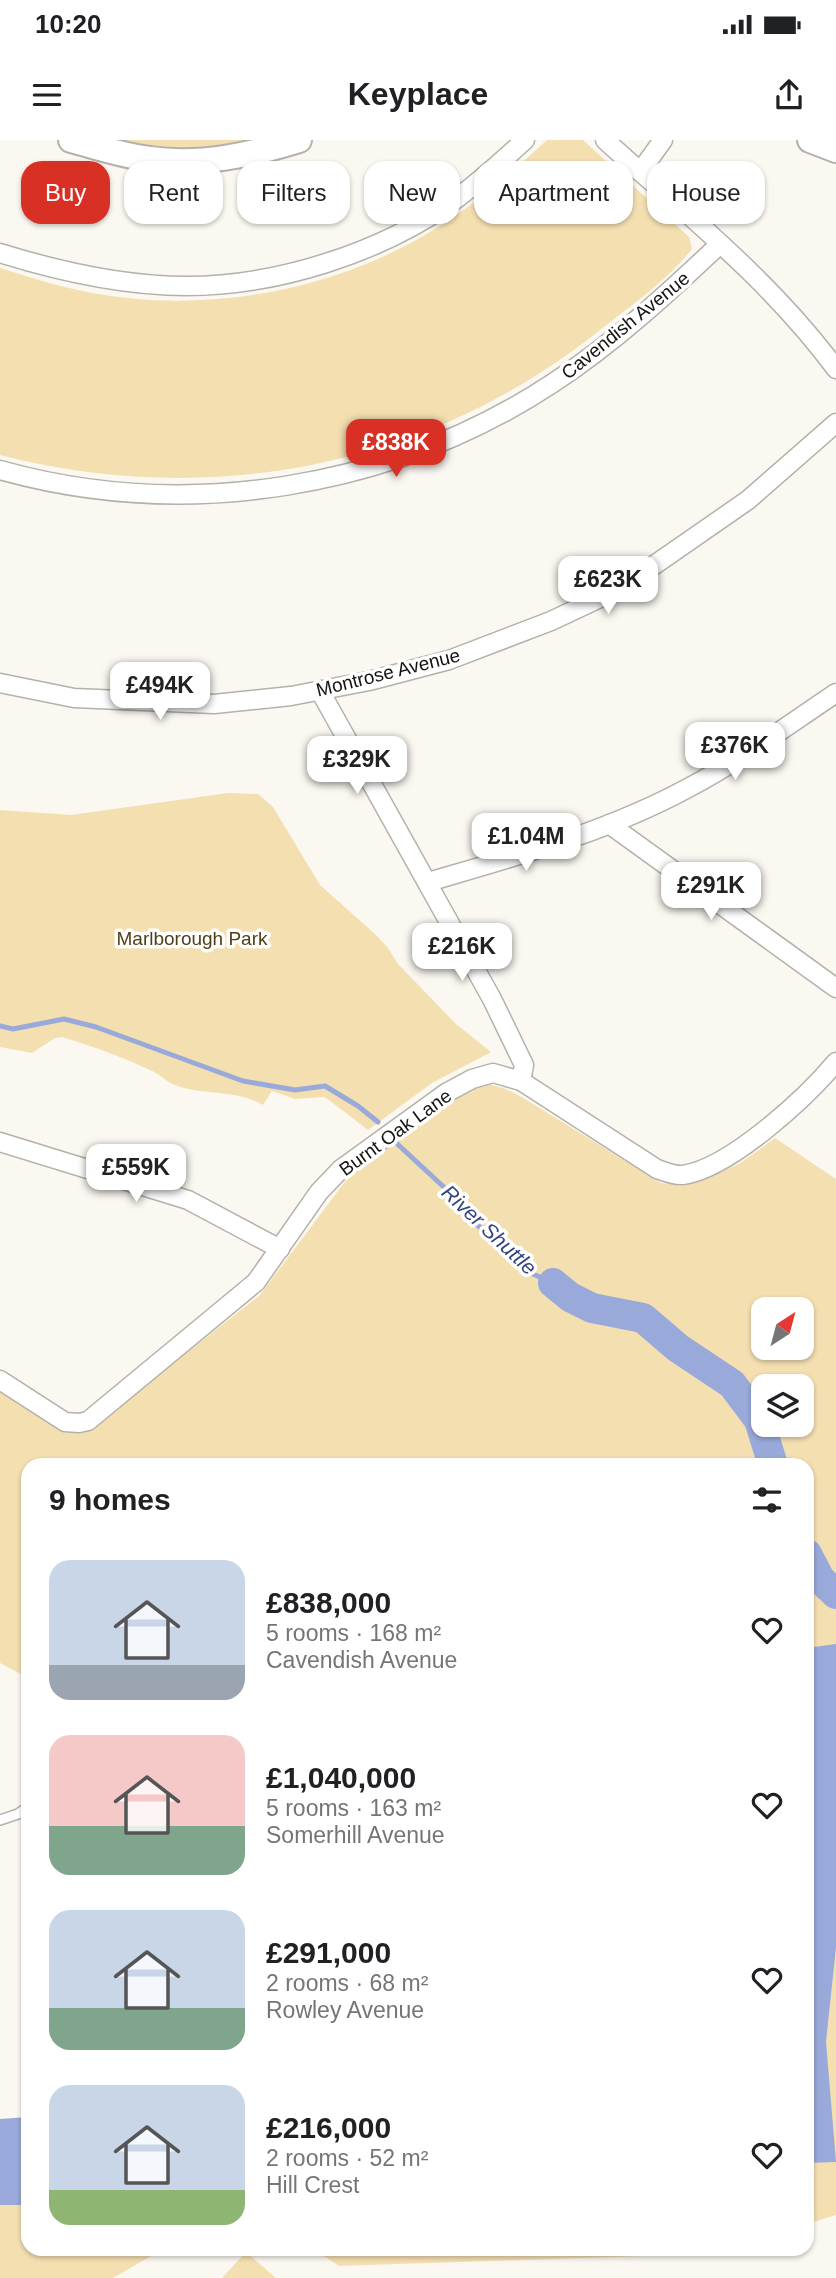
<!DOCTYPE html>
<meta charset="utf-8">
<style>
body{margin:0;font-family:Helvetica,sans-serif;background:#f2f2f2;color:#202124;height:100vh;display:flex;flex-direction:column;font-size:26px;white-space:nowrap}
*{box-sizing:border-box;margin:0}
p{font-size:23px;color:#757577}
.icon{flex:none;width:38px;height:38px;fill:none;stroke:currentColor;stroke-width:2;stroke-linecap:round;stroke-linejoin:round}
.map{position:relative;flex:1;overflow:hidden}
.details{position:absolute;left:21px;top:1318px;width:793px;height:798px;display:flex;flex-direction:column;background:#fff;border-radius:21px;box-shadow:0 2px 5px #0004}
.details>*{flex:none}
.hud{position:absolute;left:21px;top:21px;width:794px;height:63px;display:flex;gap:14px}
.needle{width:46px;rotate:36deg}
.tools{position:absolute;left:751px;top:1157px;display:grid;gap:14px}
.tools a{display:grid;place-items:center;width:63px;height:63px;border-radius:14px;background:#fff;box-shadow:0 2px 5px #0004;font-size:35px}
.price{position:absolute;translate:-50% -60px;padding:0 16px;border-radius:14px;background:#fff;color:#222;font-size:23px;line-height:46px;filter:drop-shadow(0 2px 4px #0008)}
.price::after{content:'';position:absolute;left:50%;top:42px;width:21px;height:16px;margin-left:-10px;background:inherit;clip-path:polygon(0 0,100% 0,50% 100%)}
.price.selected{background:#d93025;color:#fff}
ul{padding:0;list-style:none}
li{display:flex;align-items:center;gap:21px;height:175px;padding:0 28px}
li span{display:grid;place-items:center;flex:none;width:196px;height:140px;border-radius:21px;color:#555}
li>.icon{margin-inline-start:auto}
span .icon{width:84px;height:84px;fill:#fffc;stroke-width:1}
li b{font-size:30px}
h2{display:flex;justify-content:space-between;align-items:center;height:84px;padding:0 28px;font-size:30px}
.pill{padding:0 24px;border-radius:21px;background:#fff;box-shadow:0 2px 5px #0004;font-size:24px;line-height:63px}
.pill.selected{background:#d93025;color:#fff}
.status{display:flex;justify-content:space-between;align-items:center;height:49px;padding:0 35px;background:#fff;direction:ltr}
.status svg{height:19px;fill:currentColor}
header{display:flex;justify-content:space-between;align-items:center;height:91px;padding:0 28px;background:#fff;font-size:32px;font-weight:700}
.map>svg:first-child{display:block}
.green{fill:#f4dfb1;fill-rule:evenodd}
.water{fill:#99aada}
.lines{fill:none;stroke-linecap:round;stroke-linejoin:round}
.stream{stroke:#99aada;stroke-width:5}
.river{stroke:#99aada;stroke-width:30}
.lane-casing{stroke:#b4b1ab;stroke-width:12}
.street-casing{stroke:#b4b1ab;stroke-width:21}
.secondary-casing{stroke:#b4b1ab;stroke-width:28}
.lane{stroke:#fff;stroke-width:9}
.street{stroke:#fff;stroke-width:18}
.secondary{stroke:#fff;stroke-width:24}
.labels{text-anchor:middle;stroke-width:7;stroke-linejoin:round;paint-order:stroke}
.street-label{font-size:19px;fill:#151411;stroke:#fff}
.park-label{font-size:19px;fill:#503f16;stroke:#fff}
.water-label{font-size:21px;font-style:italic;fill:#334481;stroke:#fff}
</style>
<div class="status"><b>10:20</b><svg viewBox="0 0 49 12"><path d="M0 12V9h3v3zM5 12V6h3v6zM10 12V3h3v9zM15 12V0h3v12zM26 1h20v11H26zM47 4h2v5h-2z"/></svg></div>
<header><svg class="icon" aria-label="menu" viewBox="0 0 24 24"><path d="M4 6h16M4 12h16M4 18h16"/></svg>Keyplace<svg class="icon" aria-label="share" viewBox="0 0 24 24"><path d="M12 15V3M7 8l5-5 5 5M5 13v7h14v-7"/></svg></header>
<div class="map">
<svg width="836" height="2138" viewBox="0 0 836 2138">
<rect width="100%" height="100%" fill="#fbf8f1"/>
<!-- green -->
<g class="green">
<path d="M115 0H243V3C199 10 159 10 115 0Z"/>
<path d="M547 0H583L689 97 692 109C668 139 635 163 605 186 433 326 213 370 0 315V128C29 137 57 146 87 152 204 175 333 152 435 89 476 64 512 32 547 0Z"/>
<path d="M228 653 258 654 273 667 320 745 375 794 388 808 398 824 456 884 491 912 432 943 368 990 325 957 295 959 272 951 263 965C236 949 204 956 175 945 166 942 160 934 152 931 123 917 92 906 62 897L55 898 32 913 0 907V670L71 675Z"/>
<path d="M488 944 506 949 525 959 661 1043 685 1046 739 1024 775 998 836 1039V2075L807 2084V1325H28V1538L0 1523V1246L90 1289 259 1156 350 1035 454 958 471 948ZM763 1169H802V1208H763ZM763 1246H802V1284H763Z"/>
<polygon points="28,2001 28,2109 163,2109 113,2138 0,2138 0,2002"/>
<polygon points="313,2109 719,2109 701,2114 339,2126"/>
<polygon points="246,2112 276,2138 222,2138"/>
</g>
<!-- water -->
<g class="water">
<polygon points="836,1504 836,1807 826,1902 836,2022 807,2023 807,1623 814,1581 807,1553 807,1508"/>
<polygon points="28,1977 28,2065 0,2065 0,1979"/>
</g>
<g class="lines">
<!-- stream -->
<g class="stream">
<polyline points="0,886 13,889 64,879 96,887 243,941 295,950 325,946 358,966 378,982"/>
<polyline points="392,999 461,1063 474,1082 533,1134 553,1143"/>
</g>
<!-- river -->
<g class="river">
<polyline points="553,1143 570,1157 592,1168 643,1178 678,1208 732,1244 759,1280 773,1325"/>
<polyline points="807,1414 820,1439 836,1454"/>
</g>
<defs>
<polyline id="lane" points="0,1680 18,1674 28,1667"/>
<g id="street">
<path d="M605 0C685 73 771 141 836 229"/>
<polyline points="640,32 663,0"/>
<path d="M0 113C61 132 123 146 187 146 276 146 380 113 452 62 478 43 502 21 525 0"/>
<path d="M0 330C186 382 392 349 553 243 614 203 667 154 720 104"/>
<polyline points="0,543 74,558 214,564 291,556 369,541 449,520 551,481 604,456 650,428 748,360 836,283"/>
<polyline points="320,551 492,859 524,925 521,941"/>
<polyline points="609,684 836,848"/>
<path d="M428 742C517 716 607 692 688 648 740 621 788 585 836 553"/>
<polyline points="0,1002 188,1060 280,1109"/>
<path d="M0 1240 65 1282 79 1283 88 1281 256 1142 319 1052 341 1029 446 953 472 939 493 933 521 941 657 1029C666 1032 674 1036 683 1035 730 1028 806 958 836 922"/>
</g>
<g id="secondary">
<path d="M71 0C97 7 123 16 150 19 201 26 250 15 299 0"/>
<polyline points="810,0 836,10"/>
</g>
</defs>
<!-- lane casing -->
<use href="#lane" class="lane-casing"/>
<!-- street casing -->
<use href="#street" class="street-casing"/>
<!-- secondary casing -->
<use href="#secondary" class="secondary-casing"/>
<!-- lane -->
<use href="#lane" class="lane"/>
<!-- street -->
<use href="#street" class="street"/>
<!-- secondary -->
<use href="#secondary" class="secondary"/>
</g>
<g class="labels">
<!-- street labels -->
<g class="street-label">
<text transform="translate(625 185) rotate(-39)" y="7">Cavendish Avenue</text>
<text transform="translate(388 532) rotate(-14)" y="7">Montrose Avenue</text>
<text transform="translate(395 992) rotate(-36)" y="7">Burnt Oak Lane</text>
</g>
<!-- park labels -->
<g class="park-label">
<text x="192" y="805">Marlborough Park</text>
</g>
<!-- water labels -->
<g class="water-label">
<text transform="translate(489 1090) rotate(43)" y="7">River Shuttle</text>
</g>
</g>
</svg>
<div class="tools">
<a><svg class="needle" viewBox="-14 -14 28 28"><path d="M0-13l5 13h-10z" fill="#e53935"/><path d="M0 13l5-13h-10z" fill="#757577"/></svg></a>
<a><svg class="icon" aria-label="layers" viewBox="0 0 24 24"><path d="M12 4l9 5-9 5-9-5zM3 14l9 5 9-5"/></svg></a>
</div>
<b class="price selected" style="left:396px;top:339px">£838K</b>
<b class="price" style="left:608px;top:476px">£623K</b>
<b class="price" style="left:160px;top:582px">£494K</b>
<b class="price" style="left:735px;top:642px">£376K</b>
<b class="price" style="left:357px;top:656px">£329K</b>
<b class="price" style="left:526px;top:733px">£1.04M</b>
<b class="price" style="left:711px;top:782px">£291K</b>
<b class="price" style="left:462px;top:843px">£216K</b>
<b class="price" style="left:136px;top:1064px">£559K</b>
<div class="hud">
<a class="pill selected">Buy</a>
<a class="pill">Rent</a>
<a class="pill">Filters</a>
<a class="pill">New</a>
<a class="pill">Apartment</a>
<a class="pill">House</a>
</div>
<section class="details">
<h2>9 homes<svg class="icon" aria-label="filters" viewBox="0 0 24 24"><path d="M4 7h16M4 17h16"/><circle cx="9" cy="7" r="2"/><circle cx="15" cy="17" r="2"/></svg></h2>
<ul>
<li><span style="background:linear-gradient(#c9d6e8 75%,#9aa5b1 0)"><svg class="icon" aria-label="home" viewBox="0 0 24 24"><path d="M3 11l9-7 9 7M6 9v11h12V9"/></svg></span><div><b>£838,000</b><p>5 rooms · 168 m²</p><p>Cavendish Avenue</p></div><svg class="icon" aria-label="heart" viewBox="0 0 24 24"><path d="M12 20l-8-8c-3-5 5-10 8-4 3-6 11-1 8 4z"/></svg></li>
<li><span style="background:linear-gradient(#f6c9c9 65%,#7fa58c 0)"><svg class="icon" aria-label="home" viewBox="0 0 24 24"><path d="M3 11l9-7 9 7M6 9v11h12V9"/></svg></span><div><b>£1,040,000</b><p>5 rooms · 163 m²</p><p>Somerhill Avenue</p></div><svg class="icon" aria-label="heart" viewBox="0 0 24 24"><path d="M12 20l-8-8c-3-5 5-10 8-4 3-6 11-1 8 4z"/></svg></li>
<li><span style="background:linear-gradient(#c9d6e8 70%,#7fa58c 0)"><svg class="icon" aria-label="home" viewBox="0 0 24 24"><path d="M3 11l9-7 9 7M6 9v11h12V9"/></svg></span><div><b>£291,000</b><p>2 rooms · 68 m²</p><p>Rowley Avenue</p></div><svg class="icon" aria-label="heart" viewBox="0 0 24 24"><path d="M12 20l-8-8c-3-5 5-10 8-4 3-6 11-1 8 4z"/></svg></li>
<li><span style="background:linear-gradient(#c9d6e8 75%,#8fb573 0)"><svg class="icon" aria-label="home" viewBox="0 0 24 24"><path d="M3 11l9-7 9 7M6 9v11h12V9"/></svg></span><div><b>£216,000</b><p>2 rooms · 52 m²</p><p>Hill Crest</p></div><svg class="icon" aria-label="heart" viewBox="0 0 24 24"><path d="M12 20l-8-8c-3-5 5-10 8-4 3-6 11-1 8 4z"/></svg></li>
</ul>
</section>
</div>
